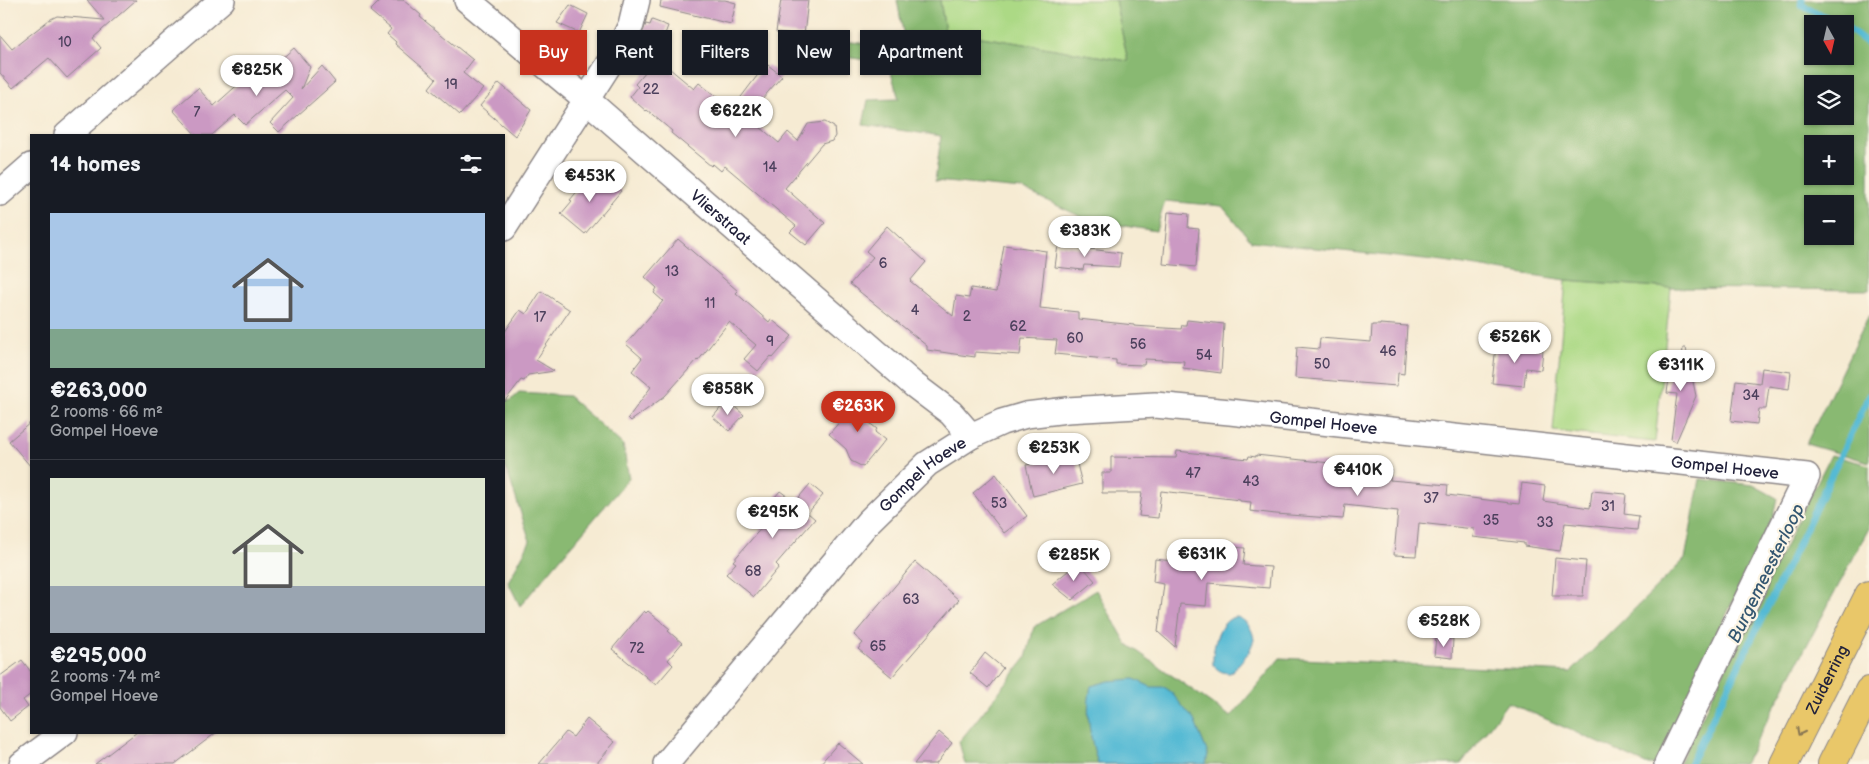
<!DOCTYPE html>
<meta charset="utf-8">
<style>
body{margin:0;font-family:"Balsamiq Sans",sans-serif;background:#20242c;color:#f1f3f6;height:100vh;display:flex;flex-direction:column;font-size:19px;white-space:nowrap}
*{box-sizing:border-box;margin:0}
p{font-size:16px;color:#9ea1a6}
.icon{flex:none;width:28px;height:28px;fill:none;stroke:currentColor;stroke-width:2;stroke-linecap:round;stroke-linejoin:round}
.map{position:relative;flex:1;overflow:hidden}
.side{position:absolute;left:30px;top:134px;width:475px;height:600px;display:flex;flex-direction:column;background:#171b24;border-radius:0px;box-shadow:0 1px 4px #0004}
.side>*{flex:none}
.guide{position:absolute;left:520px;top:30px;width:475px;height:45px;display:flex;gap:10px}
.needle{width:32px;rotate:172deg}
.controls{position:absolute;left:1804px;top:15px;display:grid;gap:10px}
.controls a{display:grid;place-items:center;width:50px;height:50px;border-radius:0px;background:#171b24;box-shadow:0 1px 4px #0004;font-size:25px}
.price{position:absolute;translate:-50% -42px;padding:0 11px;border-radius:18px;background:#fff;color:#222;font-size:16px;line-height:32px;filter:drop-shadow(0 1px 2px #0008)}
.price::after{content:'';position:absolute;left:50%;top:30px;width:15px;height:11px;margin-left:-8px;background:inherit;clip-path:polygon(0 0,100% 0,50% 100%)}
.price.active{background:#c8321e;color:#fff}
ul{padding:0;list-style:none}
li{display:grid;align-content:center;gap:10px;height:265px;padding:0 20px}
li+li{border-top:1px solid #363941}
li span{display:grid;place-items:center;height:155px;border-radius:0px;color:#555}
li>.icon{margin-inline-start:auto}
span .icon{width:90px;height:90px;fill:#fffc;stroke-width:1}
li b{font-size:21px}
h2{display:flex;justify-content:space-between;align-items:center;height:60px;padding:0 20px;font-size:21px}
.pill{padding:0 18px;border-radius:0px;background:#171b24;box-shadow:0 1px 4px #0004;font-size:18px;line-height:45px}
.pill.active{background:#c8321e;color:#fff}
.map>svg:first-child{display:block}
.green{fill:#acd985;stroke:#677e60}
.forest{fill:#89b972;stroke:#566e56;fill-rule:evenodd}
.water{fill:#55bad4;stroke:#3c6e88}
.lines{fill:none;stroke-linecap:round;stroke-linejoin:round}
.stream{stroke:#55bad4;stroke-width:7}
.building{fill:#cb99c3}
.street-casing{stroke:#8c8687;stroke-width:28}
.highway-casing{stroke:#8c8687;stroke-width:30}
.street{stroke:#fff;stroke-width:25}
.highway{stroke:#e9c769;stroke-width:28}
.oneway{stroke:#867452}
.labels{text-anchor:middle;stroke-width:4.5;stroke-linejoin:round;paint-order:stroke}
.number-label{font-size:14px;fill:#4c405d}
.street-label{font-size:16px;fill:#22223b;stroke:#fcf5e5}
.water-label{font-size:18px;font-style:italic;fill:#345771;stroke:#fcf5e5}
</style>
<div class="map">
<svg width="1869" height="764" viewBox="0 0 1869 764">
<rect width="100%" height="100%" fill="#fcf5e5"/>
<filter id="ink" filterUnits="userSpaceOnUse"><feTurbulence type="fractalNoise" baseFrequency=".02" numOctaves="2"/><feDisplacementMap in="SourceGraphic" scale="10" xChannelSelector="R" yChannelSelector="G"/><feConvolveMatrix kernelMatrix="1 2 1 2 8 2 1 2 1" color-interpolation-filters="sRGB"/></filter>
<filter id="wash" filterUnits="userSpaceOnUse"><feTurbulence type="fractalNoise" baseFrequency=".0096" numOctaves="4" result="noise"/><feDisplacementMap in="SourceGraphic" scale="20" xChannelSelector="R" yChannelSelector="G"/><feGaussianBlur stdDeviation="1.12" result="paint"/><feColorMatrix in="noise" values="0 0 0 0 0 0 0 0 0 0 0 0 0 0 0 0 0 1.4 0 .05"/><feComposite in="paint" operator="in"/></filter>
<g filter="url(#wash)">
<rect width="100%" height="100%" fill="#f6ebd3"/>
<!-- green -->
<g class="green">
<polygon points="940,0 1115,0 1128,61 945,31"/>
<polygon points="1566,280 1671,288 1655,442 1553,431"/>
</g>
<!-- forest -->
<g class="forest">
<path d="M897 0H940L945 31 1128 61 1115 0H1869V290L1671 288 1566 280 1443 262 1251 241 1222 206 1165 201 1156 231 1088 220 1022 189 935 181 941 136 863 125 868 100 899 99 888 63 830 55 833 40 906 48ZM1812 24H1845V56H1812ZM1812 84H1845V116H1812ZM1812 144H1845V176H1812ZM1812 204H1845V236H1812Z"/>
<polygon points="1869,315 1869,462 1806,444"/>
<polygon points="519,393 568,396 623,445 629,478 520,606 508,582 530,541 508,474 504,467 504,398 510,401"/>
<polygon points="1831,455 1869,465 1869,528 1744,764 1679,764 1795,526"/>
<polygon points="1700,479 1753,485 1777,498 1773,516 1656,764 1646,764 1508,702 1461,764 965,764 959,742 1026,658 1034,627 1096,590 1127,644 1231,717 1280,658 1571,672 1685,559"/>
</g>
<!-- water -->
<g class="water">
<path d="M1237 617C1248 621 1253 630 1254 640L1249 652 1233 671 1230 673C1222 673 1219 671 1213 665 1212 650 1218 618 1237 617Z"/>
<path d="M1134 679 1151 687H1164L1170 691 1194 720 1208 754 1206 764H1098C1090 738 1085 712 1091 686L1109 681Z"/>
</g>
<g class="lines">
<!-- stream -->
<g class="stream">
<polyline points="1802,0 1801,5 1840,24"/>
<polyline points="1845,26 1869,44"/>
<polyline points="1690,764 1794,553 1869,396"/>
</g>
</g>
<g id="blocks">
<!-- building -->
<g class="building">
<polygon points="87,0 136,0 93,38 101,48 67,78 49,58 13,88 0,73 0,35 12,49 49,20 57,16 104,20"/>
<polygon points="381,0 403,0 421,15 420,17 473,60 463,73 483,89 460,115 429,88 436,79 395,44 396,42 387,34 391,29 370,11"/>
<polygon points="661,0 725,0 736,3 731,24 660,7"/>
<polygon points="781,0 808,0 804,35 776,32"/>
<polygon points="570,5 588,14 579,33 557,23"/>
<polygon points="652,20 668,26 656,58 635,50 646,24 650,25"/>
<polygon points="294,48 310,67 301,89 322,66 335,82 279,132 270,123 293,98 285,90 245,125 235,115 212,135 196,135 173,110 198,88 214,106 254,70 260,77"/>
<polygon points="657,58 694,89 699,83 732,109 757,76 768,65 782,76 747,116 779,143 788,132 798,141 808,124 825,122 834,127 835,136 832,141 822,144 785,188 825,223 806,245 790,232 796,226 725,166 721,171 713,164 711,166 671,133 672,131 647,110 646,111 630,97 638,87 635,84"/>
<polygon points="499,83 531,110 515,136 480,106"/>
<polygon points="589,177 598,184 604,177 621,191 585,234 561,214 572,201 570,200"/>
<polygon points="1168,212 1189,214 1188,228 1199,229 1196,267 1163,264"/>
<polygon points="887,226 926,262 910,281 953,316 956,296 969,298 971,288 996,292 1004,245 1046,251 1040,308 1078,312 1078,319 1134,325 1134,326 1181,329 1182,325 1186,325 1187,320 1224,324 1221,373 1183,368 1184,361 1145,359 1144,365 1116,364 1116,360 1055,354 1057,340 1022,338 1020,355 975,352 975,357 927,350 927,346 850,284 873,257 866,251"/>
<polygon points="678,239 738,291 736,293 769,322 771,319 792,336 773,358 771,356 758,371 744,359 756,345 729,322 698,361 697,360 665,396 631,421 628,418 651,387 632,371 642,358 626,344 663,301 654,293 657,288 645,277"/>
<polygon points="1058,245 1121,253 1119,267 1084,265 1083,270 1055,267"/>
<polygon points="541,291 570,310 536,360 554,371 528,375 524,381 521,380 504,402 504,333 520,310 526,314"/>
<polygon points="1380,324 1407,326 1404,374 1398,373 1397,386 1295,378 1297,347 1319,349 1320,338 1371,342 1372,325 1380,325"/>
<polygon points="1496,345 1543,350 1541,370 1526,368 1524,386 1492,383"/>
<polygon points="1683,348 1686,348 1696,396 1676,442 1671,440 1677,394 1667,393 1672,357 1682,359"/>
<polygon points="1762,368 1791,372 1789,389 1769,386 1766,409 1759,409 1757,424 1731,421 1736,380 1760,383"/>
<polygon points="862,396 877,409 867,421 877,429 875,432 885,440 863,467 851,461 846,449 829,434"/>
<polygon points="727,400 744,415 729,431 713,417"/>
<polygon points="31,422 31,467 9,441"/>
<polygon points="1177,451 1248,459 1249,456 1256,457 1256,455 1330,463 1329,467 1365,470 1366,468 1391,470 1390,480 1448,485 1447,495 1519,504 1522,483 1545,486 1543,501 1590,508 1592,491 1626,494 1624,514 1639,516 1637,530 1565,523 1560,551 1524,546 1524,543 1473,537 1474,529 1419,523 1416,556 1394,555 1398,511 1345,505 1343,519 1276,514 1250,511 1251,502 1240,501 1240,500 1161,491 1158,518 1139,516 1142,493 1102,493 1102,473 1111,473 1111,457 1176,458"/>
<polygon points="1075,456 1082,484 1033,496 1026,465 1054,459 1055,460"/>
<polygon points="996,474 1027,516 1004,533 973,493"/>
<polygon points="810,484 823,495 808,513 815,519 776,564 779,567 754,597 726,574 736,563 733,561 762,527 755,521 780,491 795,502"/>
<polygon points="1200,544 1245,548 1243,565 1271,567 1269,588 1208,583 1206,606 1180,604 1175,647 1158,632 1164,584 1153,582 1155,559 1198,564"/>
<polygon points="1555,558 1586,561 1583,596 1552,596"/>
<polygon points="915,562 959,600 892,677 858,649 863,643 854,635"/>
<polygon points="1079,562 1095,581 1072,600 1052,584"/>
<polygon points="644,611 646,613 648,611 670,629 668,631 682,643 668,660 673,665 656,685 612,649"/>
<polygon points="1436,638 1453,639 1452,658 1434,656"/>
<polygon points="985,653 1003,668 988,688 970,673"/>
<polygon points="22,660 31,672 31,694 23,700 28,707 10,721 0,707 0,676"/>
<polygon points="587,719 615,742 596,764 539,764 566,732 573,737"/>
<polygon points="137,732 217,732 175,764 95,764"/>
<polygon points="939,732 952,743 936,764 914,764"/>
<polygon points="838,743 863,764 820,764"/>
</g>
</g>
</g>
<g filter="url(#ink)">
<use href="#blocks" fill-opacity="0" stroke="#8c8687" stroke-width="1"/>
<g class="lines">
<defs>
<g id="street">
<path id="s1" d="M467 0 587 100 914 385 951 413 971 436"/>
<polyline points="67,135 222,0"/>
<polyline points="0,193 31,166"/>
<polyline points="504,228 619,49 631,25 637,0"/>
<polyline points="22,764 65,732"/>
<path id="s2" d="M666 764 868 522 927 464 971 436 1002 422 1026 415 1067 410 1155 405 1230 412 1807 476 1667 764"/>
</g>
<g id="highway">
<path id="s3" d="M1784 764 1869 595"/>
<polyline points="1832,764 1869,691"/>
</g>
</defs>
<!-- street casing -->
<use href="#street" class="street-casing"/>
<!-- highway casing -->
<use href="#highway" class="highway-casing"/>
<!-- street -->
<use href="#street" class="street"/>
<!-- highway -->
<use href="#highway" class="highway"/>
</g>
<!-- one-way arrows -->
<defs><path id="oneway-chevron" d="M-2-3.5L2.5 0L-2 3.5" fill="none" stroke-width="1.6" stroke-linecap="round" stroke-linejoin="round" transform="scale(1.25)"/></defs>
<use class="oneway" href="#oneway-chevron" transform="translate(1800 732) rotate(117)"/>
</g>
<g class="labels">
<!-- number labels -->
<g class="number-label">
<text x="65" y="47">10</text>
<text x="451" y="89">19</text>
<text x="651" y="94">22</text>
<text x="197" y="117">7</text>
<text x="770" y="172">14</text>
<text x="883" y="268">6</text>
<text x="672" y="276">13</text>
<text x="710" y="308">11</text>
<text x="915" y="315">4</text>
<text x="967" y="321">2</text>
<text x="540" y="322">17</text>
<text x="1018" y="331">62</text>
<text x="1075" y="343">60</text>
<text x="770" y="346">9</text>
<text x="1138" y="349">56</text>
<text x="1388" y="356">46</text>
<text x="1204" y="360">54</text>
<text x="1322" y="369">50</text>
<text x="1751" y="400">34</text>
<text x="1193" y="478">47</text>
<text x="1251" y="486">43</text>
<text x="1431" y="503">37</text>
<text x="999" y="508">53</text>
<text x="1608" y="511">31</text>
<text x="1491" y="525">35</text>
<text x="1545" y="527">33</text>
<text x="753" y="576">68</text>
<text x="911" y="604">63</text>
<text x="878" y="651">65</text>
<text x="637" y="653">72</text>
</g>
<!-- street labels -->
<g class="street-label">
<text dy="6" stroke="none"><textPath href="#s1" startOffset="334">Vlierstraat</textPath></text>
<text dy="6" stroke="none"><textPath href="#s2" startOffset="808">Gompel Hoeve</textPath></text>
<text dy="6" stroke="none"><textPath href="#s2" startOffset="1212">Gompel Hoeve</textPath></text>
<text dy="6" stroke="none"><textPath href="#s2" startOffset="388">Gompel Hoeve</textPath></text>
<text dy="6" stroke="none"><textPath href="#s3" startOffset="95">Zuiderring</textPath></text>
</g>
<!-- water labels -->
<g class="water-label">
<text transform="translate(1766 573) rotate(-64)" y="6">Burgemeesterloop</text>
</g>
</g>
</svg>
<div class="controls">
<a><svg class="needle" viewBox="-14 -14 28 28"><path d="M0-13l5 13h-10z" fill="#e53935"/><path d="M0 13l5-13h-10z" fill="#9ea1a6"/></svg></a>
<a><svg class="icon" aria-label="layers" viewBox="0 0 24 24"><path d="M12 4l9 5-9 5-9-5zM3 14l9 5 9-5"/></svg></a>
<a>+</a>
<a>−</a>
</div>
<b class="price" style="left:257px;top:97px">€825K</b>
<b class="price" style="left:736px;top:138px">€622K</b>
<b class="price" style="left:590px;top:203px">€453K</b>
<b class="price" style="left:1085px;top:258px">€383K</b>
<b class="price" style="left:1515px;top:364px">€526K</b>
<b class="price" style="left:1681px;top:392px">€311K</b>
<b class="price" style="left:728px;top:416px">€858K</b>
<b class="price active" style="left:858px;top:433px">€263K</b>
<b class="price" style="left:1054px;top:475px">€253K</b>
<b class="price" style="left:1358px;top:497px">€410K</b>
<b class="price" style="left:773px;top:539px">€295K</b>
<b class="price" style="left:1202px;top:581px">€631K</b>
<b class="price" style="left:1074px;top:582px">€285K</b>
<b class="price" style="left:1444px;top:648px">€528K</b>
<div class="guide">
<a class="pill active">Buy</a>
<a class="pill">Rent</a>
<a class="pill">Filters</a>
<a class="pill">New</a>
<a class="pill">Apartment</a>
</div>
<section class="side">
<h2>14 homes<svg class="icon" aria-label="filters" viewBox="0 0 24 24"><path d="M4 7h16M4 17h16"/><circle cx="9" cy="7" r="2"/><circle cx="15" cy="17" r="2"/></svg></h2>
<ul>
<li><span style="background:linear-gradient(#a9c7e8 75%,#7fa58c 0)"><svg class="icon" aria-label="home" viewBox="0 0 24 24"><path d="M3 11l9-7 9 7M6 9v11h12V9"/></svg></span><div><b>€263,000</b><p>2 rooms · 66 m²</p><p>Gompel Hoeve</p></div></li>
<li><span style="background:linear-gradient(#dfe7d0 70%,#9aa5b1 0)"><svg class="icon" aria-label="home" viewBox="0 0 24 24"><path d="M3 11l9-7 9 7M6 9v11h12V9"/></svg></span><div><b>€295,000</b><p>2 rooms · 74 m²</p><p>Gompel Hoeve</p></div></li>
</ul>
</section>
</div>
